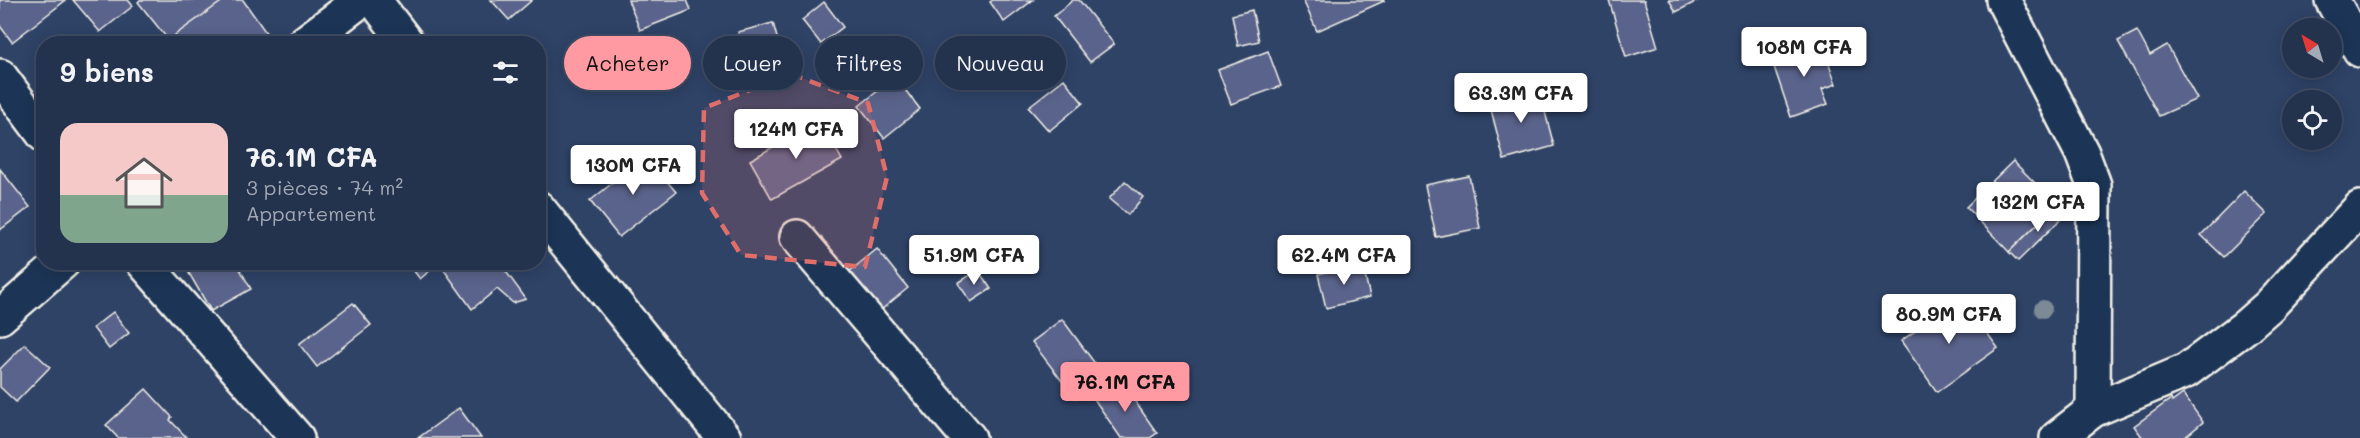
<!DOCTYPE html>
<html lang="fr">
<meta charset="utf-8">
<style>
body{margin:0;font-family:Mali,sans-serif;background:#2b3a54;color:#f1f3f6;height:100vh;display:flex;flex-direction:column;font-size:22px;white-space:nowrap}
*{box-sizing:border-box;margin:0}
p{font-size:20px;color:#a3aab6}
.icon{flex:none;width:33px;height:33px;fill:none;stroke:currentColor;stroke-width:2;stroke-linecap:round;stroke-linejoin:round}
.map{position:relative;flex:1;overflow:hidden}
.drawer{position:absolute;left:36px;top:36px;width:510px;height:234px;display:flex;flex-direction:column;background:#23324d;border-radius:24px;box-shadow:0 3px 15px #0003,0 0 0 2px #404d65}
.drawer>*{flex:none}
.top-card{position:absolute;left:564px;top:36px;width:570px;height:54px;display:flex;gap:12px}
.needle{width:39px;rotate:322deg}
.fabs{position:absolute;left:2282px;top:18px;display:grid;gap:12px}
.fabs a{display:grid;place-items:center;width:60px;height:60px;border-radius:50%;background:#23324d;box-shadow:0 3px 15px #0003,0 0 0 2px #404d65;font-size:30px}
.price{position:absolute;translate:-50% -51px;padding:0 14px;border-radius:6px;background:#fff;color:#222;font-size:20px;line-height:39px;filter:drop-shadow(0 2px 3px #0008)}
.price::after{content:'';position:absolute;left:50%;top:36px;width:18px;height:14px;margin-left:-9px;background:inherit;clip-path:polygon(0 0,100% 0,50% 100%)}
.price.selected{background:#ff9aa2;color:#111}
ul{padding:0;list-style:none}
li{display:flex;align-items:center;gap:18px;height:150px;padding:0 24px}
li span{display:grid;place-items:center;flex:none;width:168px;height:120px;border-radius:18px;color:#555}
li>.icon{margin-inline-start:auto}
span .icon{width:72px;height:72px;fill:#fffc;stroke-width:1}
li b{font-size:26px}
h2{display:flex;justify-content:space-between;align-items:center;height:72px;padding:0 24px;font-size:26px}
.tag{padding:0 21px;border-radius:27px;background:#23324d;box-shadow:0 3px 15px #0003,0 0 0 2px #404d65;font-size:21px;line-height:54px}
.tag.selected{background:#ff9aa2;color:#111}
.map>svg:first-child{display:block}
.building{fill:#5a648b;stroke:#f4f1e8;stroke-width:1.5}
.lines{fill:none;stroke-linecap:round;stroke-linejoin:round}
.minor-casing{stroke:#f4f1e8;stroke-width:38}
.minor{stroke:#1d3557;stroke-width:33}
.tree{fill:#7c8a96}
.marked{fill:#e06e6b;fill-opacity:0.2;stroke:#e06e6b;stroke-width:4.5;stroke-dasharray:12 8;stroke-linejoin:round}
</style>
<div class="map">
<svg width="2360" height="438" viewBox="0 0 2360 438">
<rect width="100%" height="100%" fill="#2f4367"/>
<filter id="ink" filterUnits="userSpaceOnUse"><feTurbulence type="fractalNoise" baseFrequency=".0167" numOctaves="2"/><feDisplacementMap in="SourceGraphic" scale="12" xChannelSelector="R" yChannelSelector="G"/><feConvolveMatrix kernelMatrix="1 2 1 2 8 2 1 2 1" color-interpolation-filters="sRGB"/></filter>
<g filter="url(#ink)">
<!-- building -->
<g class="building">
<polygon points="0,0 66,0 12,42 0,26"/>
<polygon points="73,0 128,0 133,6 100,32"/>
<polygon points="140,0 224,0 170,42 138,2"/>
<polygon points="224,0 243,0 267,34 253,44 181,44 175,35"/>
<polygon points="491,0 532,0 509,20"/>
<polygon points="628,0 687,0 691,10 640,30"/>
<polygon points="993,0 1033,0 1004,22 990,2"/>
<polygon points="1073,0 1079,0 1114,44 1090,62 1054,16"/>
<polygon points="1303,0 1384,0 1384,1 1317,31"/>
<polygon points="1609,0 1644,0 1658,47 1626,57"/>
<polygon points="1669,0 1699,0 1676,12"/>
<polygon points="824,2 843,27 821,44 802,20"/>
<polygon points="1252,10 1259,41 1238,46 1232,15"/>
<polygon points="773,23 782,56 747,66 738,32"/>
<polygon points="2137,31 2150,55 2167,45 2197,99 2159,116 2118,41"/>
<polygon points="1821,41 1836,84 1822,89 1828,104 1791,117 1771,58"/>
<polygon points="1268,51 1281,86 1231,104 1218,70"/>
<polygon points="895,77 920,109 884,138 859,106"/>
<polygon points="1064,79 1083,103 1049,131 1028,107"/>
<polygon points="1539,89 1554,146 1504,160 1489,102"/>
<polygon points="820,121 842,160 772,199 750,160"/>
<polygon points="646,156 676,192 619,237 590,201"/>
<polygon points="2013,161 2057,205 2009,252 1966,207"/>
<polygon points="0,169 30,207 0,230"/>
<polygon points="1469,176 1480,228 1436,237 1425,185"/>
<polygon points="1125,181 1143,197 1128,215 1109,199"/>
<polygon points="2244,191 2267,214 2224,257 2201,235"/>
<polygon points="2057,205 2066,214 2018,261 2009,252"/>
<polygon points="877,249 908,288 870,319 839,280"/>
<polygon points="236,262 251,289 211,311 183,263"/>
<polygon points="407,262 440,262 420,279"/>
<polygon points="499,262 526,299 513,303 497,289 472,309 439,263"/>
<polygon points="1362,263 1370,297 1326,308 1318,274"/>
<polygon points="978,270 991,289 971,302 958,283"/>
<polygon points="1962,298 1998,348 1937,392 1901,341"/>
<polygon points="353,303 371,325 317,367 299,344"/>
<polygon points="113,312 129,333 109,349 93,328"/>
<polygon points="1062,319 1105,377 1075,398 1032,342"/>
<polygon points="25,344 50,367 16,402 0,387 0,369"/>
<polygon points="1120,380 1157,433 1150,438 1121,438 1094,399"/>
<polygon points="146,389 172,417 170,420 187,438 118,438 106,425"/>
<polygon points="2183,394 2203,422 2184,438 2143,438 2134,426 2171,399 2172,402"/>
<polygon points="459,408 481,438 418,438"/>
</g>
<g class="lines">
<defs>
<g id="minor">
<polyline points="374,0 408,44"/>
<polyline points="2003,0 2082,153 2094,185 2093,410"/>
<polyline points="2332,0 2360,50"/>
<polyline points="303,44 361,0"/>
<polyline points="0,76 44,135"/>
<polyline points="538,208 724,438"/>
<polyline points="797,237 969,438"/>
<polyline points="143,262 297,438"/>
<polyline points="0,317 63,262"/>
<polyline points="2057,438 2093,410 2186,371 2245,327 2269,306 2360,208"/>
</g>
</defs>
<!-- minor casing -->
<use href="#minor" class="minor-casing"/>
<!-- minor -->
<use href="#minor" class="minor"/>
</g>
<!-- trees -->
<g class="tree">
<circle cx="2067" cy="196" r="9"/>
<circle cx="2043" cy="309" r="9"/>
</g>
</g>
<!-- marked area -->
<path class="marked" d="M791 74 868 103 887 177 865 267 741 255 702 193 704 108Z"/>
</svg>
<div class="fabs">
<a><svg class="needle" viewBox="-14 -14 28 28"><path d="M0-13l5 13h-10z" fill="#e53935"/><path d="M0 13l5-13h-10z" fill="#a3aab6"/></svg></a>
<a><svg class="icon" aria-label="locate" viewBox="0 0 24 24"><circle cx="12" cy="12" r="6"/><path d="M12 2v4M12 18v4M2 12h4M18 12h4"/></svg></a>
</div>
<b class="price" style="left:1804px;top:78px">108M CFA</b>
<b class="price" style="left:1521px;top:124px">63.3M CFA</b>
<b class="price" style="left:796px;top:160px">124M CFA</b>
<b class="price" style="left:633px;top:196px">130M CFA</b>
<b class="price" style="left:2038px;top:233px">132M CFA</b>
<b class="price" style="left:974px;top:286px">51.9M CFA</b>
<b class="price" style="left:1344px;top:286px">62.4M CFA</b>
<b class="price" style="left:1949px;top:345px">80.9M CFA</b>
<b class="price selected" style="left:1125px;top:413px">76.1M CFA</b>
<div class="top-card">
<a class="tag selected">Acheter</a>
<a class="tag">Louer</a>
<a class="tag">Filtres</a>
<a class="tag">Nouveau</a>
</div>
<section class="drawer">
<h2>9 biens<svg class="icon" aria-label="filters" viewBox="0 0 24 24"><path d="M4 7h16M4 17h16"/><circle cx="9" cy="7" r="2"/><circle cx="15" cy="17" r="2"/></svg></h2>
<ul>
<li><span style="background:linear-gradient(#f6c9c9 60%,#7fa58c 0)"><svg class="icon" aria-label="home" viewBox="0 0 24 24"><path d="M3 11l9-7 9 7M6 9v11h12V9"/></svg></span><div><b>76.1M CFA</b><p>3 pièces · 74 m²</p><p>Appartement</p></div></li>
</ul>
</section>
</div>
